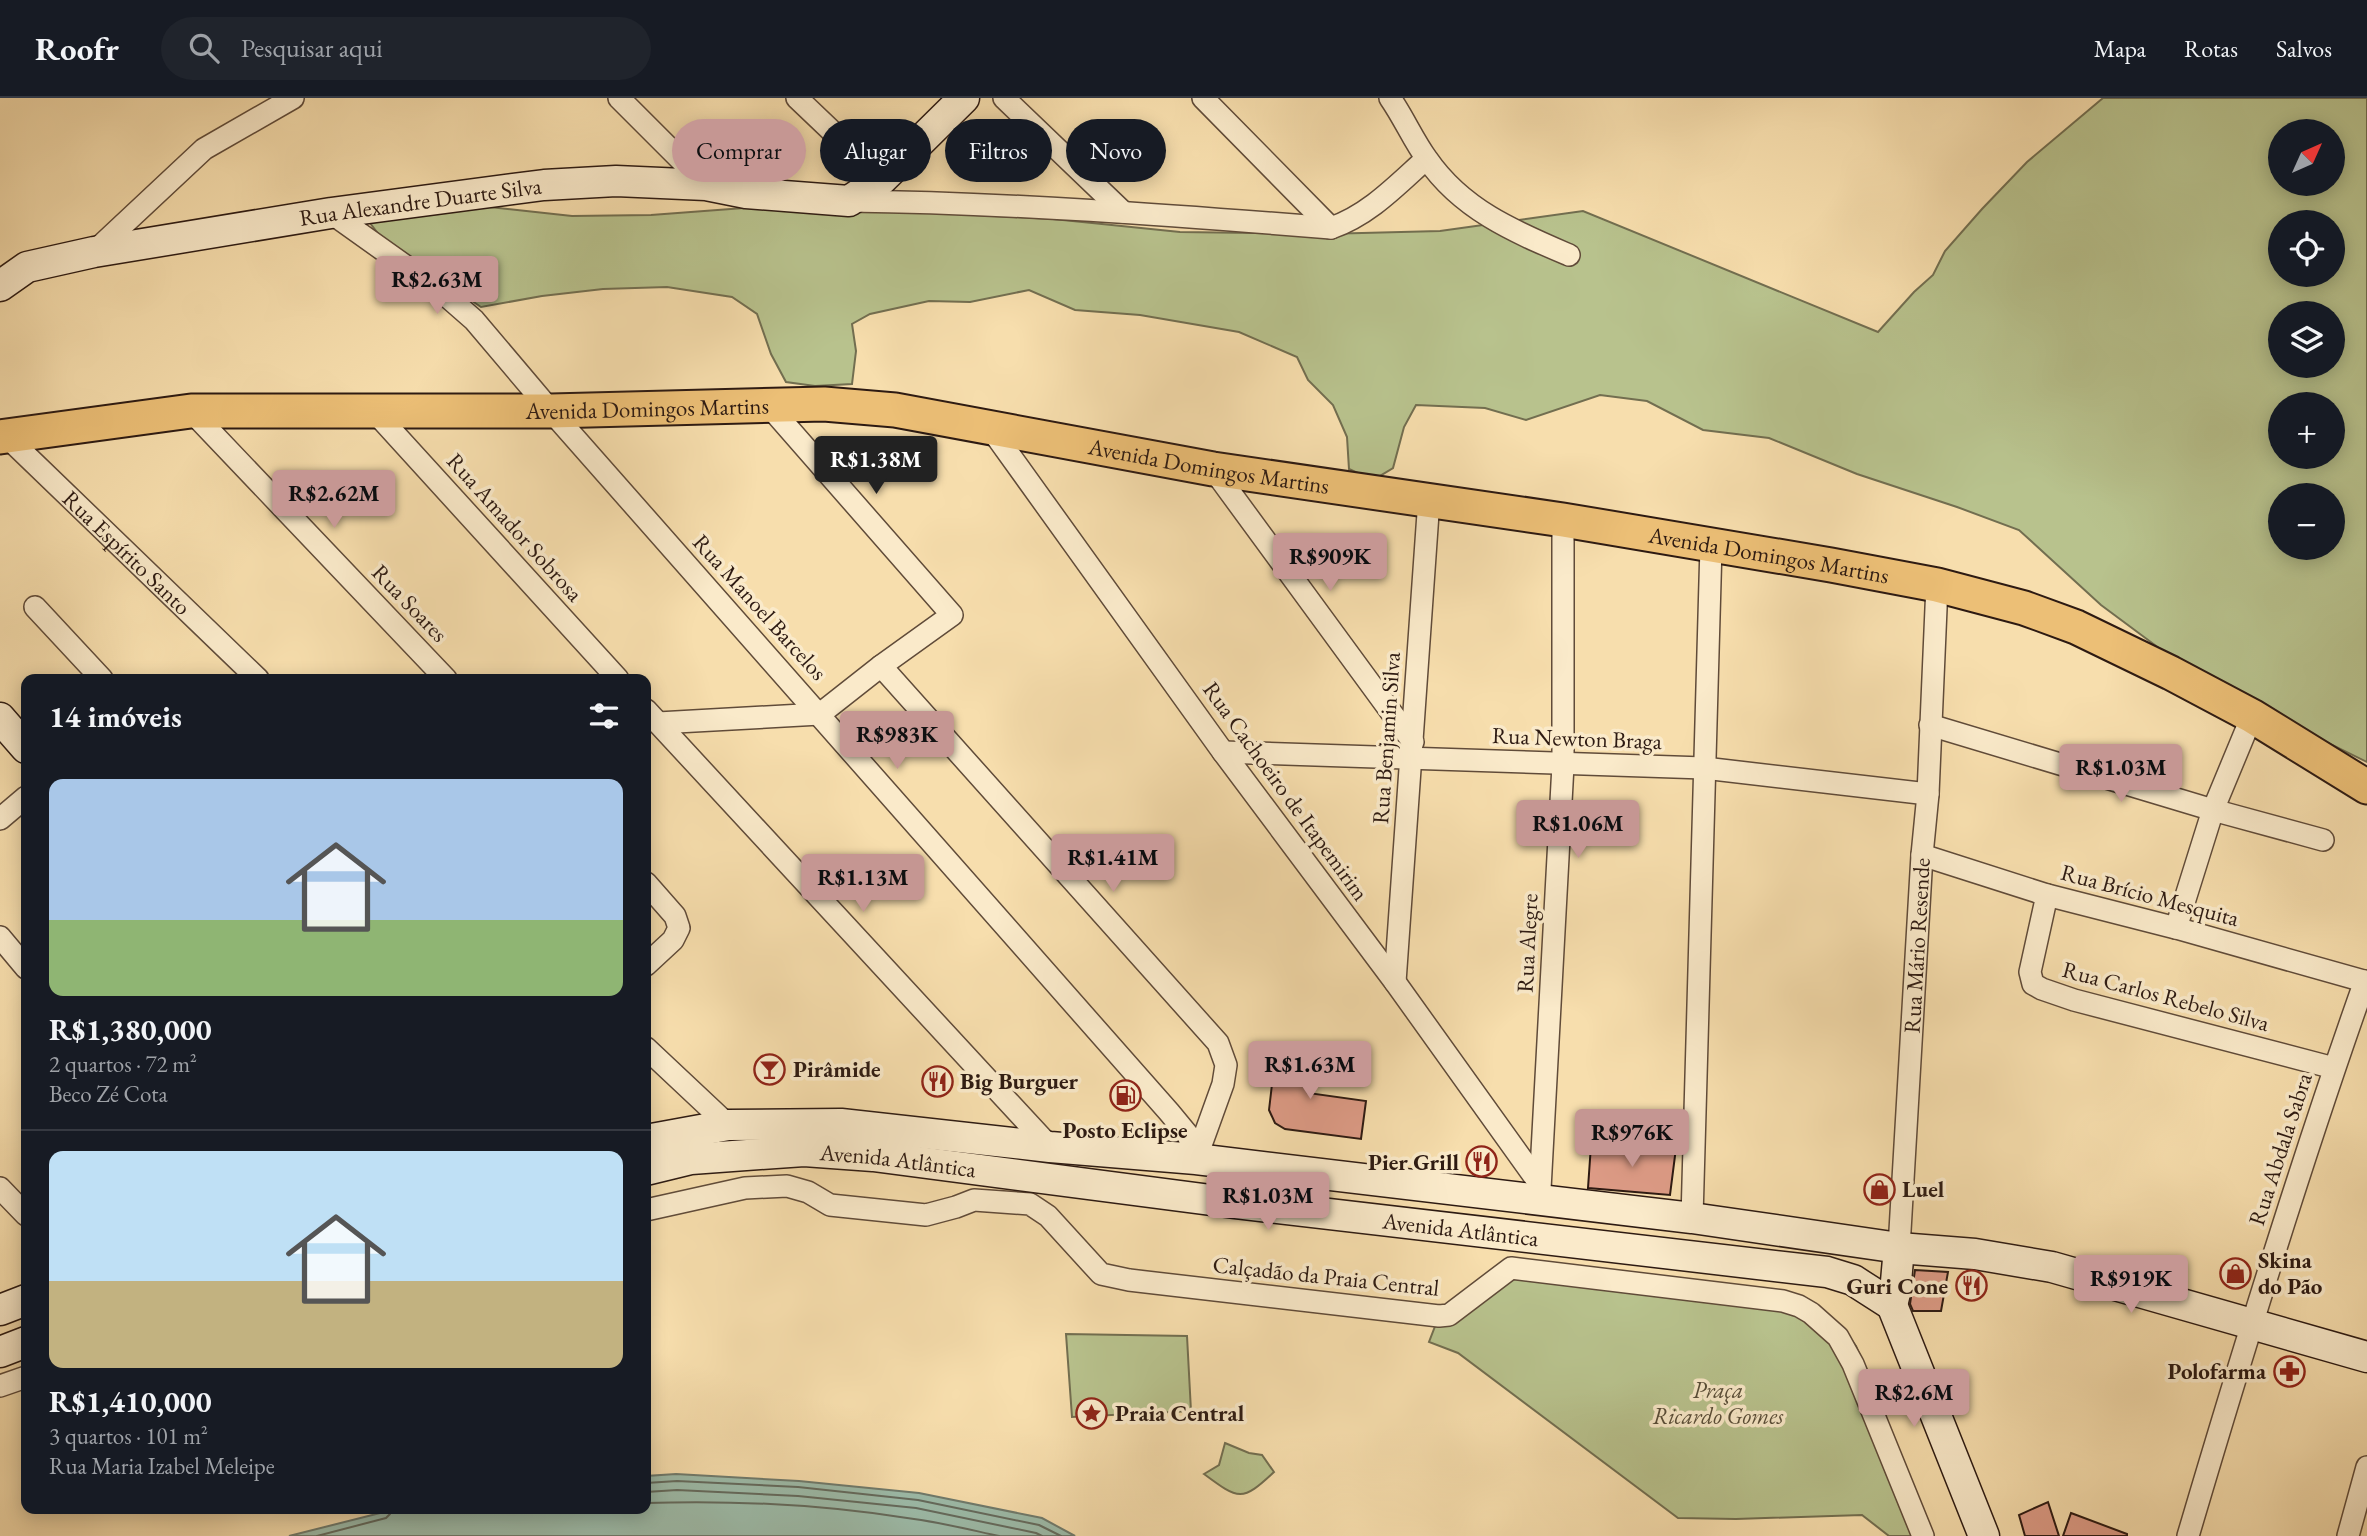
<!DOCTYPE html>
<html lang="pt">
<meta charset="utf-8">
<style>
body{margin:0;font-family:"EB Garamond",serif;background:#20242c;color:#f1f3f6;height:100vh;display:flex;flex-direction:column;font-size:26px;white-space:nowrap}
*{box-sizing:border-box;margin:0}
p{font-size:23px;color:#9ea1a6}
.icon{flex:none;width:38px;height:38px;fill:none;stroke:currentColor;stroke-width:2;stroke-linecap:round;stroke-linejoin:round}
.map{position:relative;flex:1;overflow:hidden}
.drawer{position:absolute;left:21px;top:576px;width:630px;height:840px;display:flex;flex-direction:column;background:#171b24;border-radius:14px;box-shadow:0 4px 18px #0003}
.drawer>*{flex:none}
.hud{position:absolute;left:672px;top:21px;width:665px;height:63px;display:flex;gap:14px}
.needle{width:46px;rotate:45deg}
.buttons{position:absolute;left:2268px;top:21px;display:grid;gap:14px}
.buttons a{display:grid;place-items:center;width:77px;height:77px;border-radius:50%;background:#171b24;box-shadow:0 4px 18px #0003;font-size:35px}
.price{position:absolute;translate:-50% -60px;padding:0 16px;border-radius:7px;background:#c59692;color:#111;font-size:23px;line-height:46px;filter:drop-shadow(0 2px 4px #0008)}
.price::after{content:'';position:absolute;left:50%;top:42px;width:21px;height:16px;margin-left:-10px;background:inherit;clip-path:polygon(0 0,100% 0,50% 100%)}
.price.current{background:#222;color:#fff}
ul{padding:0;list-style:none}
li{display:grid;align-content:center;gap:14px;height:371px;padding:0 28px}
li+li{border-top:2px solid #363941}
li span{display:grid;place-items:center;height:217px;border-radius:14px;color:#555}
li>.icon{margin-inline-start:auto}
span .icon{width:126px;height:126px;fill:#fffc;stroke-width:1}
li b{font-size:30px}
h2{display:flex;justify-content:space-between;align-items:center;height:84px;padding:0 28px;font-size:30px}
.pill{padding:0 24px;border-radius:32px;background:#171b24;box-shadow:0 4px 18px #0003;font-size:24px;line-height:63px}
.pill.current{background:#c59692;color:#111}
header{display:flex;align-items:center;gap:42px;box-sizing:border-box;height:98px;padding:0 35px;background:#171b24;border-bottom:2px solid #363941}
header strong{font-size:33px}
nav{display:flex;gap:38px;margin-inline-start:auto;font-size:24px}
.search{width:490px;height:63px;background:#20242c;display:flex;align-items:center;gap:18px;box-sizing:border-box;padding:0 24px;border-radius:38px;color:#9ea1a6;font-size:26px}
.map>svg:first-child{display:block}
.green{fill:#b8c28d;stroke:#726e50;stroke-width:2;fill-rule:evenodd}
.water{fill:#9dbcaa;stroke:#707b6d;stroke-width:2}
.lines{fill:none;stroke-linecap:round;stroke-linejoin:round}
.shore{stroke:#656b5e;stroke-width:2}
.building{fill:#dd9b86;stroke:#2d1a12;stroke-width:2}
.street-casing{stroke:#604b39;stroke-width:24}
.secondary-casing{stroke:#2d1a12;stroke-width:33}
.primary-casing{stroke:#2d1a12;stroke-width:37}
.street{stroke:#faeaca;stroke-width:21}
.secondary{stroke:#faeaca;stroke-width:30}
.primary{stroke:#ecbf76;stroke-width:33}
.labels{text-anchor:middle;stroke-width:7;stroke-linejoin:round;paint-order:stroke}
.street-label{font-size:23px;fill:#2d1a12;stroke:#faeaca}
.poi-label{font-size:23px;font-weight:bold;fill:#2d1a12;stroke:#faeaca;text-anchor:start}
.park-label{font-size:23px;font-style:italic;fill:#574c37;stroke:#faeaca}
</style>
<header>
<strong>Roofr</strong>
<div class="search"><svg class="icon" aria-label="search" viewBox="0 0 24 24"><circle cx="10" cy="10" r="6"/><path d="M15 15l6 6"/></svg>Pesquisar aqui</div>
<nav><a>Mapa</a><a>Rotas</a><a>Salvos</a></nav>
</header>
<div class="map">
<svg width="2367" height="1438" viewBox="0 0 2367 1438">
<rect width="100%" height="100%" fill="#f7dead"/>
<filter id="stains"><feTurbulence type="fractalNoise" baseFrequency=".00286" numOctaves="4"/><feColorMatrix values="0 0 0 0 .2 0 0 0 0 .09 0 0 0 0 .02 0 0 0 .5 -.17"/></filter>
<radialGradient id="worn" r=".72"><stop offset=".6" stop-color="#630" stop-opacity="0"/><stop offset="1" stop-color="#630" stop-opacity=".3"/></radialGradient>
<!-- green -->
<g class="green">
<path d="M2103 0H2367V664L2316 639 2175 562 2101 507 2019 432 1957 409 1857 376 1769 340 1703 332 1647 303 1600 297 1526 322 1485 310 1416 307 1404 329 1393 370 1373 382 1349 371 1347 339 1333 307 1308 282 1297 259 1239 234 1140 217 1075 212 1029 192 970 204 929 203 870 216 852 226 856 253 852 286 815 288 786 284 771 256 757 216 732 199 667 189 603 191 542 198 481 209 383 142 370 125 480 108 572 118 651 117 784 107 1053 121 1180 134 1323 136 1440 133 1583 113 1878 234 1914 194 1933 177 1945 153 1982 111 2027 64ZM2280 33H2333V86H2280ZM2280 124H2333V177H2280ZM2280 215H2333V268H2280ZM2280 306H2333V359H2280ZM2280 397H2333V450H2280Z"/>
<path d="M1510 1163 1799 1199C1825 1209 1840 1226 1856 1248L1933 1438H1889L1862 1417 1736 1421 1678 1420 1458 1255 1429 1244 1439 1218Z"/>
<polygon points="1066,1236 1187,1238 1191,1313 1072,1319"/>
<path d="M1225 1345 1249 1355 1262 1357 1274 1374C1242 1404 1239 1402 1204 1376L1219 1367Z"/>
</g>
<!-- water -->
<polygon class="water" points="676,1376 799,1383 919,1395 1042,1420 1075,1438 289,1438 396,1411 646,1410 646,1378"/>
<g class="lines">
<!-- shore -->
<g class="shore">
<polyline points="646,1385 677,1383 798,1389 918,1402 1039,1427 1061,1438"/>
<polyline points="646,1394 677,1392 798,1398 916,1410 1036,1435 1042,1438"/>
<path d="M646 1405C735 1402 826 1407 914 1421 943 1425 971 1432 999 1438"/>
<polyline points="317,1438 386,1420 390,1416 391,1410"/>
</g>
</g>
<!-- building -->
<g class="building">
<polygon points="1276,952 1313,957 1308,995 1366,1003 1361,1041 1285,1031 1275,1025 1269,1012"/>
<polygon points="1591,1047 1676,1050 1670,1097 1588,1090"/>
<polygon points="1915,1172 1948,1174 1941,1213 1913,1213 1910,1206"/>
<polygon points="2048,1404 2059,1438 2025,1438 2019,1417"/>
<polygon points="2071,1415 2127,1436 2127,1438 2063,1438"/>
</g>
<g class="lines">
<defs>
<g id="street">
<polyline points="619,0 706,87"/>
<polyline points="797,0 882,81"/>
<polyline points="1004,0 1123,114"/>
<polyline points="1203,0 1331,130"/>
<path d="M1390 0C1404 20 1413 42 1427 61 1462 112 1515 134 1569 157"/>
<path d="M849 103C1010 105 1171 117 1331 130 1369 117 1397 87 1426 61"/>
<polyline points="331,115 442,194 474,222 551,313 1169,1014 1188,1037 1196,1061"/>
<polyline points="94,154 204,51 293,0"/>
<polyline points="373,312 618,581"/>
<polyline points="191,313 446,581"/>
<polyline points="991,331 1223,654 1395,884 1539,1085"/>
<path id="s1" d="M6 338 258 581"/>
<polyline points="1213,371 1413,644"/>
<polyline points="35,509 102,581"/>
<polyline points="881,568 1218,945 1226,967 1223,986 1196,1061"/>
<polyline points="646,612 1050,1049"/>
<polyline points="658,625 820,616 881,568 952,517 768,307"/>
<polyline points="1930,627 2213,712 2323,742"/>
<polyline points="1223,654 1704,670 1928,696"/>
<polyline points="0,721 26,699"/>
<polyline points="1922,757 2047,797 2176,830 2367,884"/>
<polyline points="646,785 675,818 679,830 673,842 646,867"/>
<polyline points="2047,797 2030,874 2033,886 2042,891 2074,902 2334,970"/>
<polyline points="2176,830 2213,712 2252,618"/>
<polyline points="0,839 26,870"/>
<polyline points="1395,884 1429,401"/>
<polyline points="646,950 728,1027"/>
<polyline points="0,1090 26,1117"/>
<polyline points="1540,1091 1563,667 1563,422"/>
<polyline points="646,1112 745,1090 787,1088 808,1094 830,1107 926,1117 956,1109 974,1102 1030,1106 1048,1118 1101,1176 1129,1182 1439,1218 1449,1217 1511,1170 1783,1203 1799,1208 1811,1215 1838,1239 1853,1266 1923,1438"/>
<polyline points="1692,1120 1711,448"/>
<path id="s2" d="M1899 1150 1922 757 1928 696 1937 487"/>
<polyline points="0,1288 26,1279"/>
<path d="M2188 1438C2243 1252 2300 1066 2365 883"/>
<polyline points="2348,1438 2367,1369"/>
</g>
<g id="secondary">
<path id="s3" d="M0 188 27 169 94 154 331 115 544 87 616 83 706 87 746 95 849 103 882 81 964 0"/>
<polyline points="0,620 26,650"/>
<polyline points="646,1042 728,1027 841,1026 1050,1049 1196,1061 1692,1120 1899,1150 1975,1156 2052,1169 2367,1259"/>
<path id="s4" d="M646 1072 691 1061 804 1053 873 1058 1234 1105 1827 1174 1853 1182 1892 1207"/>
<polyline points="1892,1207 1984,1438"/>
<polyline points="1892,1207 1895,1195 1899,1150"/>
<polyline points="0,1212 26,1202"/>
<polyline points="0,1254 26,1244"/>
</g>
<g id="primary">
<path id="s5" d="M0 339 191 313H551L824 306 895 312 1213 371 1563 422 1831 467 1937 487 2024 510 2076 529 2171 575 2252 618 2367 689"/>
</g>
</defs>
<!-- street casing -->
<use href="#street" class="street-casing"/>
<!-- secondary casing -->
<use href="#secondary" class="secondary-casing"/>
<!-- primary casing -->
<use href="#primary" class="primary-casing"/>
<!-- street -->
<use href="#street" class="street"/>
<!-- secondary -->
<use href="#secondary" class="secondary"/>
<!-- primary -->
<use href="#primary" class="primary"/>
</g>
<!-- icons -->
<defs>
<symbol id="bar-ring" viewBox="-11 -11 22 22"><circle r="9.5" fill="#faeaca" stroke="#8f2418" stroke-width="1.5"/><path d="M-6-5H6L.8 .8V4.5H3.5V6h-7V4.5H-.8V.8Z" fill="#8f2418"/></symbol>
<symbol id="restaurant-ring" viewBox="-11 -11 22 22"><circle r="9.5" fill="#faeaca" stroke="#8f2418" stroke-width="1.5"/><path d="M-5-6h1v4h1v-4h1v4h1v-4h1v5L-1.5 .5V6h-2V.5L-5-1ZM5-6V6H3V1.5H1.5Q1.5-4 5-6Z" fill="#8f2418"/></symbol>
<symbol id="fuel-ring" viewBox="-11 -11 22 22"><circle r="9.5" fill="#faeaca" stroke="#8f2418" stroke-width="1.5"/><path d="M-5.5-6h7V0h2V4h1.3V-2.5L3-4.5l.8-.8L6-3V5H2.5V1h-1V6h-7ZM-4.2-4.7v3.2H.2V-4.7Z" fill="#8f2418"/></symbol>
<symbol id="shop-ring" viewBox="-11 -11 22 22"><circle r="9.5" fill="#faeaca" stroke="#8f2418" stroke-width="1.5"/><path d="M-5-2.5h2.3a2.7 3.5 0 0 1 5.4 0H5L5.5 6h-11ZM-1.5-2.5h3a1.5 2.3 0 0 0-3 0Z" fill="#8f2418"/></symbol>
<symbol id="pharmacy-ring" viewBox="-11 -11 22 22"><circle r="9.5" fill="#faeaca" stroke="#8f2418" stroke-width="1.5"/><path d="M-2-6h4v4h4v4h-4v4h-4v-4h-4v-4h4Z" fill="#8f2418"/></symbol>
<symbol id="sight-ring" viewBox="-11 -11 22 22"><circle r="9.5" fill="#faeaca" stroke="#8f2418" stroke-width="1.5"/><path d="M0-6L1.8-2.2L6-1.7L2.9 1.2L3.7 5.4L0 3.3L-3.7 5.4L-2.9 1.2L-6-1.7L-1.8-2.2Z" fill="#8f2418"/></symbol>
</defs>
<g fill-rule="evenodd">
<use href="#bar-ring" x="752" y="954" width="35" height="35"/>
<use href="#restaurant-ring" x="920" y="966" width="35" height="35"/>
<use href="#fuel-ring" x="1108" y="980" width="35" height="35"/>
<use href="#restaurant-ring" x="1464" y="1046" width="35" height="35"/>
<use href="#shop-ring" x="1862" y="1074" width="35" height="35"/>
<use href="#shop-ring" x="2218" y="1158" width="35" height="35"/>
<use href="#restaurant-ring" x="1954" y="1170" width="35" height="35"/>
<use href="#pharmacy-ring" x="2272" y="1256" width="35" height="35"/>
<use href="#sight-ring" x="1074" y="1298" width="35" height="35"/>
</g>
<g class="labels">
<!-- street labels -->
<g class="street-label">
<text dy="8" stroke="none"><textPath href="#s3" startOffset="432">Rua Alexandre Duarte Silva</textPath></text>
<text dy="8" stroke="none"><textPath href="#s5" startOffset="649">Avenida Domingos Martins</textPath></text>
<text dy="8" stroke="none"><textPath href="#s5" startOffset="1216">Avenida Domingos Martins</textPath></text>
<text transform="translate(515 429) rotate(48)" y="8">Rua Amador Sobrosa</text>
<text dy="8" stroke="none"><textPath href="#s1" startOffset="168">Rua Espírito Santo</textPath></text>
<text dy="8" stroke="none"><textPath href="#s5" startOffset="1783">Avenida Domingos Martins</textPath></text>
<text transform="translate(410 505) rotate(46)" y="8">Rua Soares</text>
<text transform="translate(760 509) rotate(48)" y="8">Rua Manoel Barcelos</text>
<text transform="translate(1386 640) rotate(-86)" y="8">Rua Benjamin Silva</text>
<text transform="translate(1577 640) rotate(2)" y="8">Rua Newton Braga</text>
<text transform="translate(1286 693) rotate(54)" y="8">Rua Cachoeiro de Itapemirim</text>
<text transform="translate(2150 797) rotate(15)" y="8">Rua Brício Mesquita</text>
<text transform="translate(1527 845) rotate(-87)" y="8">Rua Alegre</text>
<text dy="8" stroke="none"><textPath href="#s2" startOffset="303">Rua Mário Resende</textPath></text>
<text transform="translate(2166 898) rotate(15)" y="8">Rua Carlos Rebelo Silva</text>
<text transform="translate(2280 1051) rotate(-72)" y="8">Rua Abdala Sabra</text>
<text dy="8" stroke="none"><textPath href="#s4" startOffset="254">Avenida Atlântica</textPath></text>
<text dy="8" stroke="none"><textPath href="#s4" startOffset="821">Avenida Atlântica</textPath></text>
<text transform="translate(1326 1178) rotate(6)" y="8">Calçadão da Praia Central</text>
</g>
<!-- poi labels -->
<g class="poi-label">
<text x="793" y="979">Pirâmide</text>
<text x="960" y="991">Big Burguer</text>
<text x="1125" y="1040" text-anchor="middle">Posto Eclipse</text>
<text x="1459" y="1072" text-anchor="end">Pier Grill</text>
<text x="1902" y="1099">Luel</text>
<text x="2258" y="1170">Skina<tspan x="2258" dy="26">do Pão</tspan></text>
<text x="1948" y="1196" text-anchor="end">Guri Cone</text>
<text x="2266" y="1281" text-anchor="end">Polofarma</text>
<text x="1115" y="1323">Praia Central</text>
</g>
<!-- park labels -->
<g class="park-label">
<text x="1718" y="1300">Praça<tspan x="1718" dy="26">Ricardo Gomes</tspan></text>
</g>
</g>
<rect width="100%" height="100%" filter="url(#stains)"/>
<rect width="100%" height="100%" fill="url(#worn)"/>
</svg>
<div class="buttons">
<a><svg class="needle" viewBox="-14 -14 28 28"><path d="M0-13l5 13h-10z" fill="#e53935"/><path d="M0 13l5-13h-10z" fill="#9ea1a6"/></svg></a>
<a><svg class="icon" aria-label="locate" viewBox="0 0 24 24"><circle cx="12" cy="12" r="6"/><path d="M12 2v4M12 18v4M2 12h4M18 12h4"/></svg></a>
<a><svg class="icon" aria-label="layers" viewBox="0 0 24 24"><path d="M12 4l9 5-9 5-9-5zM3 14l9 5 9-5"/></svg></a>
<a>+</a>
<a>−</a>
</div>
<b class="price" style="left:437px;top:218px">R$2.63M</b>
<b class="price current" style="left:876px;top:398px">R$1.38M</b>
<b class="price" style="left:334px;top:432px">R$2.62M</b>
<b class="price" style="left:1330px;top:495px">R$909K</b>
<b class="price" style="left:897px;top:673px">R$983K</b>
<b class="price" style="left:2121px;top:706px">R$1.03M</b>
<b class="price" style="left:1578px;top:762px">R$1.06M</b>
<b class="price" style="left:1113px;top:796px">R$1.41M</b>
<b class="price" style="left:863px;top:816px">R$1.13M</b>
<b class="price" style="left:1310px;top:1003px">R$1.63M</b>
<b class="price" style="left:1632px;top:1071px">R$976K</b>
<b class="price" style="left:1268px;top:1134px">R$1.03M</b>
<b class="price" style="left:2131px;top:1217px">R$919K</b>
<b class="price" style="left:1914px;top:1331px">R$2.6M</b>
<div class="hud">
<a class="pill current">Comprar</a>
<a class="pill">Alugar</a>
<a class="pill">Filtros</a>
<a class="pill">Novo</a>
</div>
<section class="drawer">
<h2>14 imóveis<svg class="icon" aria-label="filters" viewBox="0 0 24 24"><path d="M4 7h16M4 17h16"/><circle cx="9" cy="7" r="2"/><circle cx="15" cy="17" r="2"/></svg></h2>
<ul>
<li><span style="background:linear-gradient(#a9c7e8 65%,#8fb573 0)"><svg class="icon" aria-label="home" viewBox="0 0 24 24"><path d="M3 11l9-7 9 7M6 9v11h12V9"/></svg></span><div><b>R$1,380,000</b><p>2 quartos · 72 m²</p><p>Beco Zé Cota</p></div></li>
<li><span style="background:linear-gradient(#bfe0f5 60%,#c2b280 0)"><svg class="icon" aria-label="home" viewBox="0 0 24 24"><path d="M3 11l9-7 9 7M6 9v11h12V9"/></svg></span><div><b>R$1,410,000</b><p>3 quartos · 101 m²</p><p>Rua Maria Izabel Meleipe</p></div></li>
</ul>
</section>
</div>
